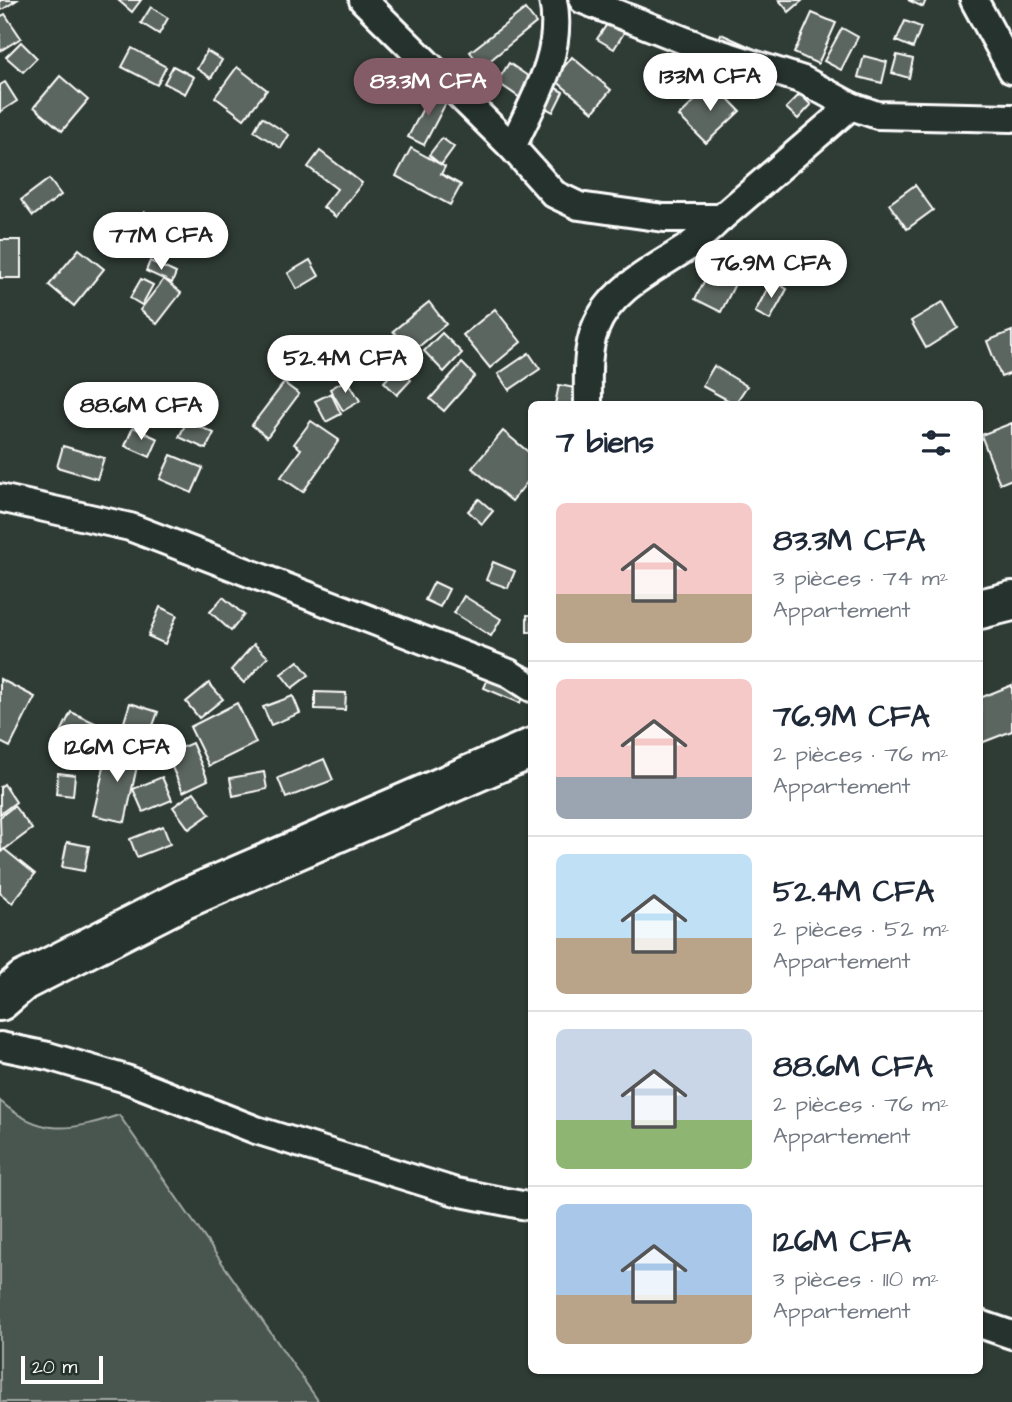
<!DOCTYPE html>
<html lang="fr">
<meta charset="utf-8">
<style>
body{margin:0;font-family:"Architects Daughter",sans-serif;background:#f2f2f3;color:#1f2937;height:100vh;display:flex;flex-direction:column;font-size:26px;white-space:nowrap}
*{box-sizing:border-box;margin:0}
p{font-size:23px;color:#747a83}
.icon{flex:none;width:38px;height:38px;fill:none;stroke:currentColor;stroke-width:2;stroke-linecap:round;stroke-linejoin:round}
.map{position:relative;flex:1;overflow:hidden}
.details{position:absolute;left:528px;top:401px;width:455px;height:973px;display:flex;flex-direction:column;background:#fff;border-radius:10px;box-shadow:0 2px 5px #0004}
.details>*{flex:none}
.scale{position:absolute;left:21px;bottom:18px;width:82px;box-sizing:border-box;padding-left:7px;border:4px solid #fff;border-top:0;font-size:19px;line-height:24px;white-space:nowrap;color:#fff;-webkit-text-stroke:5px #26332d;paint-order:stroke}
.price{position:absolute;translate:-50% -60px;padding:0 16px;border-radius:24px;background:#fff;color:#222;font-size:23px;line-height:46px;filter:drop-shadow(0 2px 4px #0008)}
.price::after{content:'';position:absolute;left:50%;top:42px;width:21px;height:16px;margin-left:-10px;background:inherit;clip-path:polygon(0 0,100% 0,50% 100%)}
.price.active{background:#845c67;color:#fff}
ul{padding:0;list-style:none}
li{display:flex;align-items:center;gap:21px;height:175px;padding:0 28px}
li+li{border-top:2px solid #e0e1e3}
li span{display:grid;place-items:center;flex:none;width:196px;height:140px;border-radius:10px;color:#555}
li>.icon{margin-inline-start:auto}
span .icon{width:84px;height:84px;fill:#fffc;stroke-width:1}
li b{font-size:30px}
h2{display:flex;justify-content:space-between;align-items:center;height:84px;padding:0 28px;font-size:30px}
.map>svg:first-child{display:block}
.green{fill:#4a544f;stroke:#a4aaa7;stroke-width:2}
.building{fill:#5b6661;stroke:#fff;stroke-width:2}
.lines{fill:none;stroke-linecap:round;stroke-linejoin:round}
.minor-casing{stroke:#fff;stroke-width:32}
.primary-casing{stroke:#fff;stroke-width:44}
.minor{stroke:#26332d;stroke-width:26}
.primary{stroke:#26332d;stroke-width:38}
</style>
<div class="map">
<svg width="1012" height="1402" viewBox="0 0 1012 1402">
<rect width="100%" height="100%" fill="#2f3b35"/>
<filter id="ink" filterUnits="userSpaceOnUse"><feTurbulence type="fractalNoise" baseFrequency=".0143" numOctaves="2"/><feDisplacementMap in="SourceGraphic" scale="14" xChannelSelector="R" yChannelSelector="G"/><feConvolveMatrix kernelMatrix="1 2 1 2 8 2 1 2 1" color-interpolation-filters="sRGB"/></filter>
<g filter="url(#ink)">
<!-- green -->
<path class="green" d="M0 1101C41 1137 70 1131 119 1115L319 1402H0Z"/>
<!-- building -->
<g class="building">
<polygon points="0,0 17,0 0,11"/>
<polygon points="118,0 141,0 132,12"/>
<polygon points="779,0 803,0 789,12"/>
<polygon points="908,0 926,0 923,7"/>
<polygon points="620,5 635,15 614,49 597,39"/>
<polygon points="151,7 168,18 159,34 141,23"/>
<polygon points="525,9 536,23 482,67 470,52"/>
<polygon points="812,13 836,23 818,64 794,53"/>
<polygon points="5,14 21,38 0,51 0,17"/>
<polygon points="905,21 921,27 913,48 896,41"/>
<polygon points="842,28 858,37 841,70 824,61"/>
<polygon points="721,34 755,49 747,65 713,50"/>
<polygon points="21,42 37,58 23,72 6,57"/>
<polygon points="132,48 166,67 157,85 122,67"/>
<polygon points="207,51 222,60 211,78 197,69"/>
<polygon points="897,55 913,59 909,78 892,73"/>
<polygon points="864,56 887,62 882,83 858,77"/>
<polygon points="572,57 611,90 593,112 554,79"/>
<polygon points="509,63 538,83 526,102 497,82"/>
<polygon points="173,66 194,77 185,94 164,83"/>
<polygon points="237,67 267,90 244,119 215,97"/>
<polygon points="60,76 88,100 62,131 34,107"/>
<polygon points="5,82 17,101 0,112 0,85"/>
<polygon points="713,83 740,111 706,143 679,116"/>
<polygon points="552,86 563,92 553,112 542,106"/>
<polygon points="432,91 448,99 424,145 408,137"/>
<polygon points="800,94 811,105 798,119 786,108"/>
<polygon points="262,117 289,135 281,148 254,131"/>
<polygon points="442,138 454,147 441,165 429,155"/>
<polygon points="411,148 445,167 441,174 461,185 450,205 396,176"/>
<polygon points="320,151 362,183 336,217 323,207 337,189 308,167"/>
<polygon points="49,179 61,195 33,216 21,200"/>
<polygon points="915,185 933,210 907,229 889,204"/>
<polygon points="144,212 174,228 161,252 131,236"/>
<rect x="0" y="240" width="21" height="38"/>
<polygon points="79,249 104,269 74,306 49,285"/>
<polygon points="310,260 319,276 297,289 288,273"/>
<polygon points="150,261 176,273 172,283 146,271"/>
<polygon points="711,268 736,282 721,312 695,299"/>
<polygon points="141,279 153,285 142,305 130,298"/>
<polygon points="164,279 181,293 157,324 140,310"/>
<polygon points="772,280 787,289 770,320 755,312"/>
<polygon points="429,302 446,324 411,353 393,331"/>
<polygon points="943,302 958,328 926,348 911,321"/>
<polygon points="495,309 521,342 490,368 463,335"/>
<polygon points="1012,331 1012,373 1001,377 987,341"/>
<polygon points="442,333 462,353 444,372 424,351"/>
<polygon points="529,353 540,369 509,390 498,374"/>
<polygon points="462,363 475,376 444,411 430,399"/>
<polygon points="714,366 747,386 735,404 702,386"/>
<polygon points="398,367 411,380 397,395 384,382"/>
<polygon points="347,379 360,401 343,411 330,389"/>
<polygon points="284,383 299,394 267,437 252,425"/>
<polygon points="559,385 575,388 572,404 555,404"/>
<polygon points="93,387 118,405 106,423 81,405"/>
<polygon points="331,393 341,414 326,422 315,401"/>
<polygon points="187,421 214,433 206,449 179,437"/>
<polygon points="311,421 339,440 303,492 281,477 301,449 294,444"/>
<polygon points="1012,423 1012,479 1000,484 981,435"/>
<polygon points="133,427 158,439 150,457 125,446"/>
<polygon points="503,431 532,455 532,476 512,501 472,468"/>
<polygon points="63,446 104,458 97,479 57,467"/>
<polygon points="171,455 203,468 192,493 160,479"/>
<polygon points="479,499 493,511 482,524 468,511"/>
<polygon points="493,562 515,571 508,588 486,580"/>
<polygon points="434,582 449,589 440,607 425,600"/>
<polygon points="464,596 501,619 491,636 454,613"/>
<polygon points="223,597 244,615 231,631 210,612"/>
<polygon points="160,607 177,615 165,644 148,636"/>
<rect x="527" y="615" width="5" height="17"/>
<polygon points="254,644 268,657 244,683 231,670"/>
<polygon points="498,654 532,668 520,703 484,688"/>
<polygon points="298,661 309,675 292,688 281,674"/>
<polygon points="0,679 35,697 10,747 0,742"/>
<polygon points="209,683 223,699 199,718 186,702"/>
<polygon points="1012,685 1012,731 981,743 980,698"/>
<polygon points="315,692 346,693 345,710 315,709"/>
<polygon points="293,696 300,713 271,725 263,707"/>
<polygon points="130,703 158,712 151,731 124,722"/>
<polygon points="237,703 256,743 209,766 190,727"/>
<polygon points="71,712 115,732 106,753 61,732"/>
<polygon points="192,743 208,780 183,792 166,754"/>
<polygon points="109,745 140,752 125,822 93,815"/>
<polygon points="324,759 333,780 286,798 278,778"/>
<polygon points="264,772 267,789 233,796 230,778"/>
<polygon points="58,773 75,775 73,796 56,794"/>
<polygon points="162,777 172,800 143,812 133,789"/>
<polygon points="4,784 16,802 0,814 0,787"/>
<polygon points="194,792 210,814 189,829 173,807"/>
<polygon points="14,806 32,829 1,852 0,817"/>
<polygon points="163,826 170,844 137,857 130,839"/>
<polygon points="67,842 89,846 84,871 62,867"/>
<polygon points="4,849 35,874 12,903 0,893 0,853"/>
</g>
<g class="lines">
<defs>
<g id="minor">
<polyline points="363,0 512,147 554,194 579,206 664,218 721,218 851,106"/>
<polyline points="583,0 706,49 803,80 851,106 877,115 1012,118"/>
<polyline points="974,0 1012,70"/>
<path d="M512 147C534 99 564 53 553 0"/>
<path d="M588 404C588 380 586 352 595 329 610 289 655 269 688 247 699 239 710 228 721 218"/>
<polyline points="0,498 130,527 509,673 532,688"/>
<polyline points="0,1046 48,1056 126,1079 256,1130 456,1192 532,1207"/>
<polyline points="980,1324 1012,1335"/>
</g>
<g id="primary">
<polyline points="980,609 1012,601"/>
<polyline points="0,1001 23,981 184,899 532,748"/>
</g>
</defs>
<!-- minor casing -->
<use href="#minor" class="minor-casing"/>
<!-- primary casing -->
<use href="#primary" class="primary-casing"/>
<!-- minor -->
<use href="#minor" class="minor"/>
<!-- primary -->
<use href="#primary" class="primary"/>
</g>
</g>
</svg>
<div class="scale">20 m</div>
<b class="price" style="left:710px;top:113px">133M CFA</b>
<b class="price active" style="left:428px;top:118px">83.3M CFA</b>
<b class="price" style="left:161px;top:272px">77M CFA</b>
<b class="price" style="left:771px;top:300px">76.9M CFA</b>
<b class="price" style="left:345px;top:395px">52.4M CFA</b>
<b class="price" style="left:141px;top:442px">88.6M CFA</b>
<b class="price" style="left:117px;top:784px">126M CFA</b>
<section class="details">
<h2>7 biens<svg class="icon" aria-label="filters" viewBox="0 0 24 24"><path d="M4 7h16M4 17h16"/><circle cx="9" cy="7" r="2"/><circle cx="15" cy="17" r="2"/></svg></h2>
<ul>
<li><span style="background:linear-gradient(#f6c9c9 65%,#b9a48a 0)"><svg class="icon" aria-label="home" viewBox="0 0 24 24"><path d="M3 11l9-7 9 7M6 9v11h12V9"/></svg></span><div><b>83.3M CFA</b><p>3 pièces · 74 m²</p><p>Appartement</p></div></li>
<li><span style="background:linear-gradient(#f6c9c9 70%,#9aa5b1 0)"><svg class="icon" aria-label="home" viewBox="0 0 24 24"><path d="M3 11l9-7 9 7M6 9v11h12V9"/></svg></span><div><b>76.9M CFA</b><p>2 pièces · 76 m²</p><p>Appartement</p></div></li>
<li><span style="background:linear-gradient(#bfe0f5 60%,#b9a48a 0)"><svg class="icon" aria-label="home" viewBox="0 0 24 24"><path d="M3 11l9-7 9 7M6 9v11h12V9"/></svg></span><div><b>52.4M CFA</b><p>2 pièces · 52 m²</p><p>Appartement</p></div></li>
<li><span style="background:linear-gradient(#c9d6e8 65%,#8fb573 0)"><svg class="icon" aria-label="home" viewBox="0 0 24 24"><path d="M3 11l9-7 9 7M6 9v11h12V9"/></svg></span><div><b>88.6M CFA</b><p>2 pièces · 76 m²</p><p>Appartement</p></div></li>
<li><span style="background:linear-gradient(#a9c7e8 65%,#b9a48a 0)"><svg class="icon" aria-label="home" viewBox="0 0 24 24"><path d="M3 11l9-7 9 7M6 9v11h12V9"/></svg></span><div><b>126M CFA</b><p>3 pièces · 110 m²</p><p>Appartement</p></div></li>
</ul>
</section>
</div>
